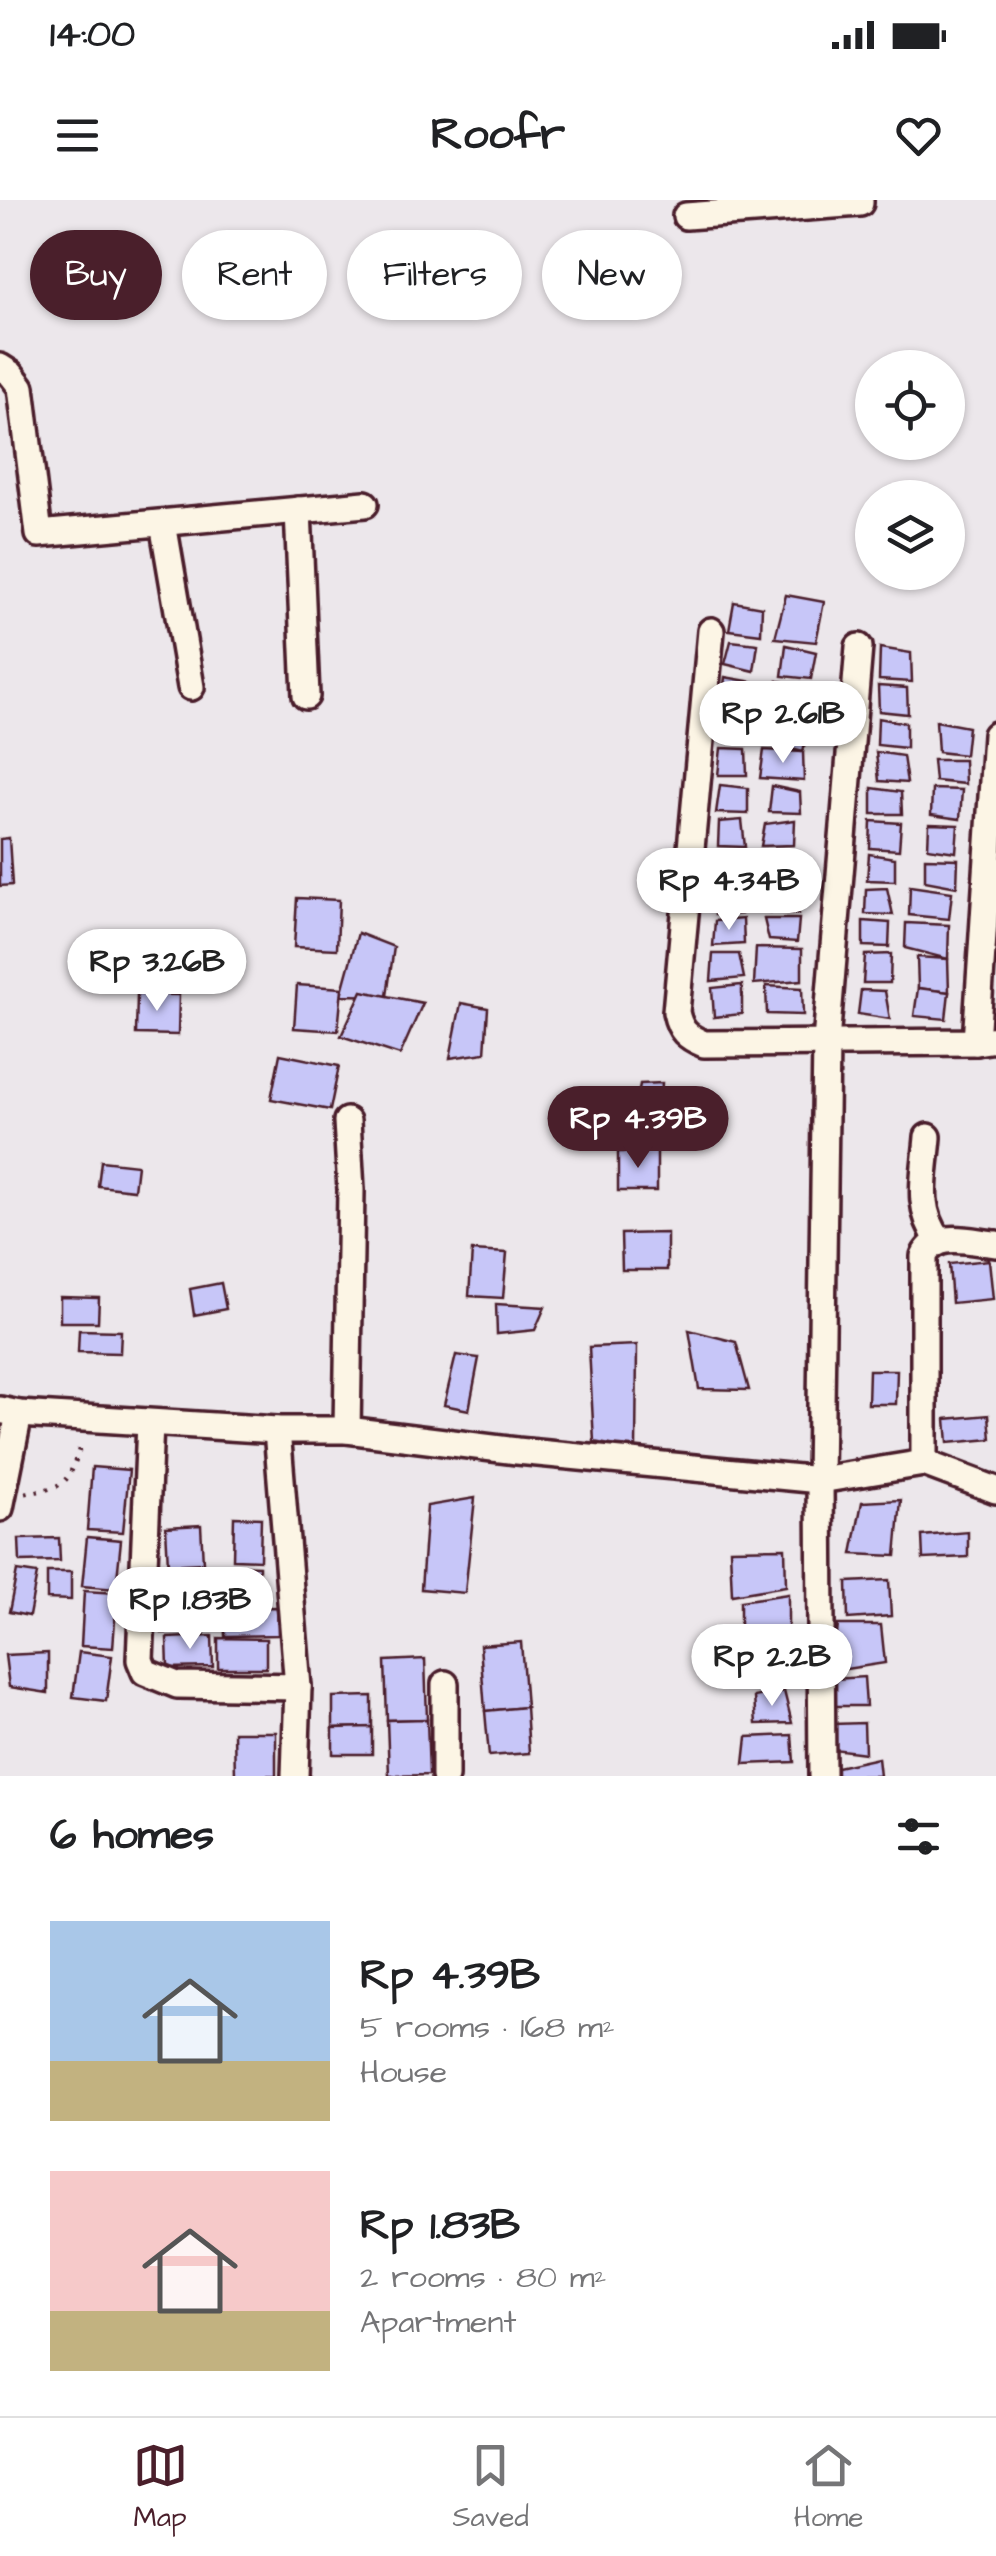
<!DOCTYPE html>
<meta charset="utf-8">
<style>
body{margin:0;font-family:"Architects Daughter",sans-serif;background:#f6f6f6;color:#202124;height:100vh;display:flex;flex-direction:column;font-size:38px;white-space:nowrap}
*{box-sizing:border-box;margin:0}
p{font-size:32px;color:#757577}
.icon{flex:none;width:55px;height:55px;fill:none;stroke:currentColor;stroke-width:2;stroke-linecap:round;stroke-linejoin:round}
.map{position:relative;height:1576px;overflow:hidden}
.panel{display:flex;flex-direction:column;background:#fff;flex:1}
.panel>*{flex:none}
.hud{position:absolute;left:30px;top:30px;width:938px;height:90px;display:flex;gap:20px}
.controls{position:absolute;left:855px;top:150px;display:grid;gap:20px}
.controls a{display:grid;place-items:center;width:110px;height:110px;border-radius:50%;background:#fff;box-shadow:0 2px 8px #0004;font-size:50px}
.price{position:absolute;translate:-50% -85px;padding:0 22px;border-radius:35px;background:#fff;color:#222;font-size:32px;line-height:65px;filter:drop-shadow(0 2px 5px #0008)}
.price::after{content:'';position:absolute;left:50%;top:60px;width:30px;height:22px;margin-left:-15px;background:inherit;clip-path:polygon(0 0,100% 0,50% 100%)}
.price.active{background:#4a1f2b;color:#fff}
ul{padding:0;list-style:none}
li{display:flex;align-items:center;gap:30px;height:250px;padding:0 50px}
li span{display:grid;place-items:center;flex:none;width:280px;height:200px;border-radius:0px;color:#555}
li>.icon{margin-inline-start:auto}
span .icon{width:120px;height:120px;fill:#fffc;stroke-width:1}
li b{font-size:42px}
h2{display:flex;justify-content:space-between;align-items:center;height:120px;padding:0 50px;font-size:42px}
.chip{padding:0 35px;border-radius:45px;background:#fff;box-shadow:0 2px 8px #0004;font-size:35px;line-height:90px}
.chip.active{background:#4a1f2b;color:#fff}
.status{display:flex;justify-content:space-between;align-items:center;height:70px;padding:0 50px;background:#fff;direction:ltr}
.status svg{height:28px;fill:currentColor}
header{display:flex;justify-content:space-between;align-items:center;height:130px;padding:0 50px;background:#fff;font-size:45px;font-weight:700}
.tab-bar{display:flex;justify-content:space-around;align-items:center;height:140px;border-top:2px solid #e0e0e0;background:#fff;font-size:28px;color:#757577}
.tab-bar a{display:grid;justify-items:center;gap:5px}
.tab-bar .active{color:#4a1f2b}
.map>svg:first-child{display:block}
.building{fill:#c7c6f8;stroke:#4a1f2b;stroke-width:2.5}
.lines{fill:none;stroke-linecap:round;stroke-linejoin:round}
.street-casing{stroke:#4a1f2b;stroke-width:32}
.path{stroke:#4a1f2b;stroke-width:5;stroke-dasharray:2.5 8;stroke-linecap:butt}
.street{stroke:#fcf5e5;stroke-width:25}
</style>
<div class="status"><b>14:00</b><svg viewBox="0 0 49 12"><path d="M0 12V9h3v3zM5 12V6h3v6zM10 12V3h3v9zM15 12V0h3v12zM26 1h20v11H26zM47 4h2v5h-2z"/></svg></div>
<header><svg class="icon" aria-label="menu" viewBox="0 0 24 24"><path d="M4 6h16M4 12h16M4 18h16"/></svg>Roofr<svg class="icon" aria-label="heart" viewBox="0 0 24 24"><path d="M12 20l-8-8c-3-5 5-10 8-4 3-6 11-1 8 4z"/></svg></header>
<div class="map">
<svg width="996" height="1576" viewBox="0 0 996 1576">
<rect width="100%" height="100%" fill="#ece7eb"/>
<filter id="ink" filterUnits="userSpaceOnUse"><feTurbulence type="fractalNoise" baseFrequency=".01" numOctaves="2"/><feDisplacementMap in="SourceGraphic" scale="20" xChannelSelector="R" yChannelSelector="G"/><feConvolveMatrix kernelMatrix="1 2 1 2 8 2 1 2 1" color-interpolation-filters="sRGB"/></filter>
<g filter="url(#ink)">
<!-- building -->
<g class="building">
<polygon points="786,395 824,402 816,442 775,438"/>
<polygon points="734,402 762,407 761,434 729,430"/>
<polygon points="731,441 758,444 754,471 725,464"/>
<polygon points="786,445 816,452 811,479 782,476"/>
<polygon points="880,448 911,453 912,482 879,480"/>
<polygon points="725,477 753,482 752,508 722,504"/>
<polygon points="778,481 808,487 811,513 780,508"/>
<polygon points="878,486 907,488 908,514 879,511"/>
<polygon points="723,511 750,514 748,540 724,539"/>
<polygon points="769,513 810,519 803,552 765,542"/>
<polygon points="878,518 906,523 906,548 877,545"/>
<polygon points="936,521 968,527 965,555 938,552"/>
<polygon points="721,548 746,549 747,575 718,575"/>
<polygon points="764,550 803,552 804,581 760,578"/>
<polygon points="876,552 903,556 907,583 879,581"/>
<polygon points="933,560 964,560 965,584 935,581"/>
<polygon points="720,585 748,588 748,614 716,613"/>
<polygon points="772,586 800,592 801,613 769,612"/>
<polygon points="872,588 901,592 902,614 872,614"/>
<polygon points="932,589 962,590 960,619 931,615"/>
<polygon points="742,620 745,647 718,646 719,622"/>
<polygon points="795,620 794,645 761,646 765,624"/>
<polygon points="871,621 901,623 899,650 870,648"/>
<polygon points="929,624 958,625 956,652 928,648"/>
<polygon points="9,638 12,685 0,686 0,639"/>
<polygon points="717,652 739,653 741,681 716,679"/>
<polygon points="770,652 799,653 800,679 768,674"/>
<polygon points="869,654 895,658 895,681 867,680"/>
<polygon points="925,658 958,659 957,687 925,681"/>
<polygon points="769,683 798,688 798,714 769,712"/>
<polygon points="910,686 952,692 949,719 909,715"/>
<polygon points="718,687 741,687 741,714 715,715"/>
<polygon points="887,688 893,715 865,714 866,689"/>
<polygon points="297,698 339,700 337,749 294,747"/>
<polygon points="743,719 744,744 713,746 715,721"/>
<polygon points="764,719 799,719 797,742 769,740"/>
<polygon points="863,721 890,723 889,747 863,746"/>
<polygon points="906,723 949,725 948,759 905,748"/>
<polygon points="358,733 394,747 387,796 341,795"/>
<polygon points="756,748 802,749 802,780 754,784"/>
<polygon points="713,754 739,754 744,778 711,781"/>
<polygon points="891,754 890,783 863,783 865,755"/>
<polygon points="917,757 948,759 949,792 918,788"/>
<polygon points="297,785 342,788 338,831 294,828"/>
<polygon points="742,785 742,814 714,817 712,788"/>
<polygon points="766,786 802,788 803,815 767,814"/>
<polygon points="918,788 949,792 946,819 914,816"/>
<polygon points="861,790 885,791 890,819 858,814"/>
<polygon points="362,791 423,803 400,855 341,836"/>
<polygon points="137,794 179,795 178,835 136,834"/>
<polygon points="461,803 488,808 485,853 450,858"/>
<polygon points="280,854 339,866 330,910 271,899"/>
<polygon points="662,883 659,924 632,929 640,884"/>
<polygon points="657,951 657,991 618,991 618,952"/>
<polygon points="101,961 137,965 134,990 98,986"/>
<polygon points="667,1033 667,1070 622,1070 621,1034"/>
<polygon points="472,1051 507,1053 503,1098 469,1096"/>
<polygon points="989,1060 993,1099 952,1103 949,1064"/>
<polygon points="221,1083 226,1109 194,1115 190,1089"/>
<polygon points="60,1097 99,1098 98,1122 60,1122"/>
<polygon points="496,1104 545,1107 535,1130 497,1134"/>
<polygon points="79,1130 121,1131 120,1153 78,1152"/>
<polygon points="689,1130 736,1142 749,1190 699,1189"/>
<polygon points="637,1145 636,1250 594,1242 589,1147"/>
<polygon points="456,1155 479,1158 469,1210 444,1205"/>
<polygon points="869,1170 897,1170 896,1204 868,1204"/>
<polygon points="989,1215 991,1239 948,1243 946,1219"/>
<polygon points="92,1267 129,1270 123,1332 87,1330"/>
<polygon points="475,1298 465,1393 421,1389 427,1306"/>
<polygon points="901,1300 896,1356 852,1354 862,1302"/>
<polygon points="234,1317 261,1318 260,1360 233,1359"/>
<polygon points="201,1325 203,1363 168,1365 166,1327"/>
<polygon points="968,1332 968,1357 923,1359 922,1336"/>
<polygon points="87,1337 121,1340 116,1389 82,1386"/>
<polygon points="59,1338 60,1361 20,1362 19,1339"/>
<polygon points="785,1348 786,1386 732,1395 730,1349"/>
<polygon points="231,1365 259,1366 259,1404 230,1404"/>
<polygon points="199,1368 200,1405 166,1406 166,1369"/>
<polygon points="17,1371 37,1374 29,1416 9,1412"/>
<polygon points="47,1372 71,1372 71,1400 47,1399"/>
<polygon points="889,1380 891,1416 848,1419 847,1382"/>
<polygon points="84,1391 117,1393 113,1448 81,1446"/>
<polygon points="788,1394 788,1436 740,1439 740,1401"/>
<polygon points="277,1407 278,1435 225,1436 224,1408"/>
<polygon points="204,1409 205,1432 162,1433 161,1410"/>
<polygon points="838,1425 881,1425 885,1463 833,1471"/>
<polygon points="212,1436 213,1467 168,1468 167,1438"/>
<polygon points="218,1438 266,1439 266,1468 218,1468"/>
<polygon points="521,1442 526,1507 485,1511 480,1445"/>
<polygon points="790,1442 794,1477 733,1483 731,1449"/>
<polygon points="79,1452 112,1456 106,1501 73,1497"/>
<polygon points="48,1453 48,1493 9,1487 5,1455"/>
<polygon points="425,1459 427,1519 387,1520 385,1461"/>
<polygon points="864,1477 866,1506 835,1506 834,1479"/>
<polygon points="784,1491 792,1523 756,1524 754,1497"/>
<polygon points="372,1496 372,1527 333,1528 333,1497"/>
<polygon points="526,1507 529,1553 489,1556 485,1511"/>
<polygon points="427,1519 429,1575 389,1576 387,1520"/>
<polygon points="864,1523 865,1553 833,1549 832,1524"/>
<polygon points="372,1527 372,1554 333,1554 333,1528"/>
<polygon points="234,1532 276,1532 276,1575 235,1576"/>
<polygon points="792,1535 794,1562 744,1564 747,1537"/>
<polygon points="878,1558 880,1576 837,1576 837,1567"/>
</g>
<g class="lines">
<defs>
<g id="street">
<polyline points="686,16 860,3 860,0"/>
<polyline points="0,167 11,174 21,187 39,334 365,304"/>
<polyline points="298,310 306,496"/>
<polyline points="163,323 191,487"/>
<path d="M711 431 676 812C680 831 687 837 704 844L976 842 996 839"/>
<polyline points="976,842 996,535"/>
<path d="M928 937C925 976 915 1007 939 1040"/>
<polyline points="0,1210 19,1214 277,1230 347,1230 517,1251 820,1280 924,1263 996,1290"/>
<polyline points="150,1223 140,1460 145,1472 177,1485 298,1487 277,1230"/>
<polyline points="347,1230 351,990 347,921"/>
<path d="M924 1263V1056C937 1030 971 1042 996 1044"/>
<polyline points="0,1308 19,1214"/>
<polyline points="445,1484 445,1576"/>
<polyline points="295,1576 298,1487"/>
<polyline points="822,1576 820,1280 826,842 859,447"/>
</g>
</defs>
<!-- street casing -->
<use href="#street" class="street-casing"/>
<!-- path -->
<path class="path" d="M26 1293C68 1287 68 1283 81 1244"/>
<!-- street -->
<use href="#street" class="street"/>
</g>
</g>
</svg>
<div class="controls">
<a><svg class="icon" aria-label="locate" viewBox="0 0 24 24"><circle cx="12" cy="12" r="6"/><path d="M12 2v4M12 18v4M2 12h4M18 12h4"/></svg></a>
<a><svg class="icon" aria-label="layers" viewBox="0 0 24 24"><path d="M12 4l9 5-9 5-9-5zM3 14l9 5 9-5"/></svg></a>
</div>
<b class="price" style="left:783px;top:566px">Rp 2.61B</b>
<b class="price" style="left:729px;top:733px">Rp 4.34B</b>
<b class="price" style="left:157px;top:814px">Rp 3.26B</b>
<b class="price active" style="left:638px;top:971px">Rp 4.39B</b>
<b class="price" style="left:190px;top:1452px">Rp 1.83B</b>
<b class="price" style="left:772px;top:1509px">Rp 2.2B</b>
<div class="hud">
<a class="chip active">Buy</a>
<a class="chip">Rent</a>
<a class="chip">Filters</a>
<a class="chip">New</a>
</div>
</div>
<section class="panel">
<h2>6 homes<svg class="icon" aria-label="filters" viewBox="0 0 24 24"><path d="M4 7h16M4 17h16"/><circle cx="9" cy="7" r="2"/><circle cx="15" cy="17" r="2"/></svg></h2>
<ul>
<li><span style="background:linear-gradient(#a9c7e8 70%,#c2b280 0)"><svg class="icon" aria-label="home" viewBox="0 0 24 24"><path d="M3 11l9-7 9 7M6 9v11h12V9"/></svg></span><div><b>Rp 4.39B</b><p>5 rooms · 168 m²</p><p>House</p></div></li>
<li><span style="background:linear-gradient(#f6c9c9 70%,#c2b280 0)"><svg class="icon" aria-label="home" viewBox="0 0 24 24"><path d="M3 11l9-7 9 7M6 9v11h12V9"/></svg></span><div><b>Rp 1.83B</b><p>2 rooms · 80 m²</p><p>Apartment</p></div></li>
</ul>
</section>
<nav class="tab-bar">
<a class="active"><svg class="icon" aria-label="map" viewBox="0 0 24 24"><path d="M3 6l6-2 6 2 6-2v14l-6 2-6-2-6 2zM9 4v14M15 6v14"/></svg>Map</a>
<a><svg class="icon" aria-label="saved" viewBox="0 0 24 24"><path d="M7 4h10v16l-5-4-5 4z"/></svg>Saved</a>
<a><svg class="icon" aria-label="home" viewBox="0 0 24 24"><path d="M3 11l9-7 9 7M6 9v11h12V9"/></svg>Home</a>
</nav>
